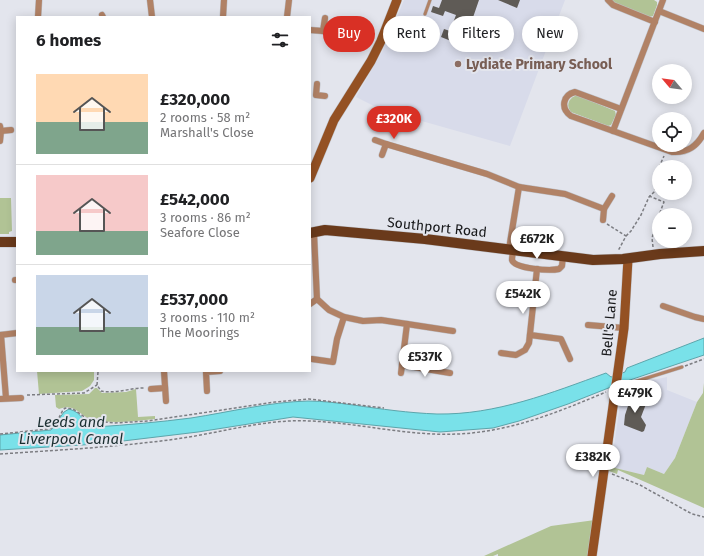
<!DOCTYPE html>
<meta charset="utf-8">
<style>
body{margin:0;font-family:"Fira Sans",sans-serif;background:#f6f6f6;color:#202124;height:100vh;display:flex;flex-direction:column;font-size:15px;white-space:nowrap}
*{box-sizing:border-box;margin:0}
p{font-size:13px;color:#757577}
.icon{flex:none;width:22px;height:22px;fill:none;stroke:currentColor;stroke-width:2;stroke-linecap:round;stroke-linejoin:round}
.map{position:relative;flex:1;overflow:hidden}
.drawer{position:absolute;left:16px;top:16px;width:295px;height:356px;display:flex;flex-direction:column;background:#fff;border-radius:0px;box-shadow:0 2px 10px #0003}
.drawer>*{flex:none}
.hud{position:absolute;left:323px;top:16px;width:321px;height:36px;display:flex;gap:8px}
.needle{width:26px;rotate:299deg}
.controls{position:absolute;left:652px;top:64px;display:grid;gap:8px}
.controls a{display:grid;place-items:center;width:40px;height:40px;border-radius:50%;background:#fff;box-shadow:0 2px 10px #0003;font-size:20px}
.price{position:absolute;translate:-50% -34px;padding:0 9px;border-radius:14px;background:#fff;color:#222;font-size:13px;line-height:26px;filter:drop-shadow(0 1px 2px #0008)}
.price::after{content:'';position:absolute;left:50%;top:24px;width:12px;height:9px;margin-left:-6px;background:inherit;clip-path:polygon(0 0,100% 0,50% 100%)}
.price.active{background:#d93025;color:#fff}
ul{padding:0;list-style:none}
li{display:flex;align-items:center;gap:12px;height:100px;padding:0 20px}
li+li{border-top:1px solid #e0e0e0}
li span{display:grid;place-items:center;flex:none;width:112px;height:80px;border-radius:0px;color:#555}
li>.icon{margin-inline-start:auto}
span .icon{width:48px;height:48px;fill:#fffc;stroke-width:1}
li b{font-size:17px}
h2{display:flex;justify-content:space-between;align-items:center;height:48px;padding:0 20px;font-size:17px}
.chip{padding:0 14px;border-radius:18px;background:#fff;box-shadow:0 2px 10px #0003;font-size:14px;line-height:36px}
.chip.active{background:#d93025;color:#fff}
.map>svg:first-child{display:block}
.built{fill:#d8dbea}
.green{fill:#b1c395}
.water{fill:#79e1e9;stroke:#5ca5ab}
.building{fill:#5f5b56}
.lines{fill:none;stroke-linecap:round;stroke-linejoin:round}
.lane-casing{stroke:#bec0c7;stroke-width:4}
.street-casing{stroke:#bec0c7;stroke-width:7}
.secondary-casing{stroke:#bec0c7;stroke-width:10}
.primary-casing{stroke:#bec0c7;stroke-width:11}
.path{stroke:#7c7d82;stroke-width:1.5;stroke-dasharray:3 2;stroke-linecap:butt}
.lane{stroke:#b18266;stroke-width:3}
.street{stroke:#b18266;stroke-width:6}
.secondary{stroke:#945123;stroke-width:9}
.primary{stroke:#6a3a1b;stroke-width:10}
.education-dot{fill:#8d6e63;stroke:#e3e5ed;stroke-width:1.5}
.labels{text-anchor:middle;stroke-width:4;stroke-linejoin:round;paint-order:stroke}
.education-label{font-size:14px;font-weight:bold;fill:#785e54;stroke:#e3e5ed;text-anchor:start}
.street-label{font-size:14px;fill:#18191b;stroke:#e3e5ed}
.water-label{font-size:15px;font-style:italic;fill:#1a2e30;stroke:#e3e5ed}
</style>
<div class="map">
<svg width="704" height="556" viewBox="0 0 704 556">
<rect width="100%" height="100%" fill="#e3e5ed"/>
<!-- built -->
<g class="built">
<polygon points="404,0 565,0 510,146 397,114 374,106 356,97 382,52"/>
<polygon points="667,377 667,390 697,402 675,458 664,474 647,467 644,475 611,467 622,390 628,385"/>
</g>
<!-- green -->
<g class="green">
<polygon points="610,0 654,0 657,2 657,5 653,16 649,17 613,3"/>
<path d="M575 96H579L615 111 616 115 611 125 608 126 571 112C566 106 568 99 575 96Z"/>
<polygon points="0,198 11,198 12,231 9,232 9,234 0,234"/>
<polygon points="37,371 94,371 94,380 90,386 82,391 39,394"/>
<polygon points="704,383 704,508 618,470 617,474 609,471 608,466 610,458 612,459 611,467 644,475 647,467 664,474 675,458 697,402 703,393"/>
<path d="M95 388H97L102 393 126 392 136 389 138 417 155 416V419C135 421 114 424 93 420 80 417 76 402 59 409L56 407 55 395 89 394Z"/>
<polygon points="595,520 587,556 498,556 498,554 493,556 484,556 551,526"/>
</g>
<!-- water -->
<path class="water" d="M704 338V355L624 382 619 380 615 381 611 387 568 404 519 421 493 428 440 432 293 417 198 432 98 444 0 450V435L51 430 64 412 69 409C84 413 82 424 95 427 127 425 160 422 191 418 230 412 269 402 308 401 323 401 338 403 353 405 381 409 409 413 437 414 496 415 551 393 606 373L611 377 625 372 627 368Z"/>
<!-- building -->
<g class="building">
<polygon points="442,0 479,0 469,29 482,33 479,43 473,41 472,44 453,37 451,41 441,37 444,29 450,31 456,15 445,11 443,16 431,12 433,6 439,8"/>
<polygon points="498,0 520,0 517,8"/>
<polygon points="632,394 641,397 640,400 645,402 646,404 641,417 646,425 644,431 642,432 624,425 625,415"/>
</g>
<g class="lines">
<defs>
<g id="lane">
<polyline points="425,14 430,0"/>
<polyline points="618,387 682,367"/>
</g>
<g id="street">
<polyline points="150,0 152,17"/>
<polyline points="608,0 613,5 655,22"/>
<polyline points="659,11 704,29"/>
<polyline points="102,15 103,17"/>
<polyline points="38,17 39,0"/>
<polyline points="223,17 224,0"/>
<polyline points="287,17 289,0"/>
<polyline points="325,18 323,31 337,33"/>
<polyline points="310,30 323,31"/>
<polyline points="317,84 316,95 325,96"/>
<path d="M621 109 575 92C563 95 560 108 571 116L672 152C688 153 697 146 704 133"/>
<polyline points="0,126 1,131 11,130"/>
<polyline points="613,131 663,0"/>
<polyline points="375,140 386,144 382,155"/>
<polyline points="0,141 1,131"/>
<polyline points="386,144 487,174 519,187 565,194 604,209"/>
<polyline points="603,220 604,209 612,196"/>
<polyline points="314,233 317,299 329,310 344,317 363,321 381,320 453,331"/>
<polyline points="509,249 519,187"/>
<path d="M513 250C513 252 512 257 512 260 515 269 550 271 559 269L562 266 563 256"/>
<polyline points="15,280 17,280"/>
<polyline points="310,304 317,299"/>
<polyline points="663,306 695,317 704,319"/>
<polyline points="588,325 624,328"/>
<polyline points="0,335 17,333"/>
<polyline points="1,335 6,398"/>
<polyline points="530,335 561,339 570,359"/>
<polyline points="501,353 516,355 525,350 529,343 537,269"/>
<polyline points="312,359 333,362 337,339 344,317"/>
<polyline points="402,365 450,373"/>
<polyline points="164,371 166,401"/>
<polyline points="401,373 407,324"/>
<polyline points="151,389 165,388"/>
<polyline points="207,391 206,372 220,371"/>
<polyline points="0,399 21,398"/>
</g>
<g id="secondary">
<polyline points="310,178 334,120 371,61 381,41 397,0"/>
<polyline points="592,556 624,328 628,259"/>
</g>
<g id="primary">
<polyline points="310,233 325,230 425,239 593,260 623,259 660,254 704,251"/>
<polyline points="0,242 17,242"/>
</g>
</defs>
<!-- lane casing -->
<use href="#lane" class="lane-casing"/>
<!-- street casing -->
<use href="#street" class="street-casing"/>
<!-- secondary casing -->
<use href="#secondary" class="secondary-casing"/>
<!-- primary casing -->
<use href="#primary" class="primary-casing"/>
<!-- path -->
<g class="path">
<polyline points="659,167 664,156"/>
<polyline points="649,196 664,202 659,215"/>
<polyline points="607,224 626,236 618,251"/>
<polyline points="626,236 631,231 641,215 649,197 654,192 659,178 659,172"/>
<polyline points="653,247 652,238 659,216"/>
<polyline points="523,294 524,291 529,291"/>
<polyline points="498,300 521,302"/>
<polyline points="685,366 704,359"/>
<path d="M98 372 97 385 101 391C115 394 130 388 144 388"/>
<polyline points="27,395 84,393 97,385"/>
<polyline points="0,434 48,429 54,427 63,410 65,408 73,409 89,420 114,423 148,421 275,402 309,399 384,408"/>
<path d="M0 454C59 450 118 447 176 439 213 434 251 423 289 421 337 419 385 432 434 434 497 437 549 416 606 392"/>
<polyline points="612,474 640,485 692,514 704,517"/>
</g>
<!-- lane -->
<use href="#lane" class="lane"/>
<!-- street -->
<use href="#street" class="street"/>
<!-- secondary -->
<use href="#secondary" class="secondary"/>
<!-- primary -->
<use href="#primary" class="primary"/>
</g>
<!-- markers -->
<circle class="education-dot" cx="458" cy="64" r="4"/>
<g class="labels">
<!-- education labels -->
<g class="education-label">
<text x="466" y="69">Lydiate Primary School</text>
</g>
<!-- street labels -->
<g class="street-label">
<text transform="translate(437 227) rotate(6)" y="5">Southport Road</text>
<text transform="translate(609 323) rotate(-85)" y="5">Bell's Lane</text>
</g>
<!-- water labels -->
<g class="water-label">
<text x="71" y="427">Leeds and<tspan x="71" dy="17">Liverpool Canal</tspan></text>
</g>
</g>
</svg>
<div class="controls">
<a><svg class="needle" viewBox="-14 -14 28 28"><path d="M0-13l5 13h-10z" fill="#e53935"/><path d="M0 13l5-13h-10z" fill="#757577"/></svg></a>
<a><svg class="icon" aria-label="locate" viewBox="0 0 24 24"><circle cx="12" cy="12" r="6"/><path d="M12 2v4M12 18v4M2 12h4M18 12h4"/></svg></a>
<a>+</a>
<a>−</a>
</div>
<b class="price active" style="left:394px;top:140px">£320K</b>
<b class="price" style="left:537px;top:260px">£672K</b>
<b class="price" style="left:523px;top:315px">£542K</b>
<b class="price" style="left:425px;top:378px">£537K</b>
<b class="price" style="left:635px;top:414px">£479K</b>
<b class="price" style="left:593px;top:478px">£382K</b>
<div class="hud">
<a class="chip active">Buy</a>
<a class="chip">Rent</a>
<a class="chip">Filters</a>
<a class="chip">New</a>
</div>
<section class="drawer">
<h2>6 homes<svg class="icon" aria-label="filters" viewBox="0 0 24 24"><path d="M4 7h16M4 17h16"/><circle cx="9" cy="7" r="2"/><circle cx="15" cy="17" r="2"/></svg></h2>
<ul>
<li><span style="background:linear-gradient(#ffd9b3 60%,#7fa58c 0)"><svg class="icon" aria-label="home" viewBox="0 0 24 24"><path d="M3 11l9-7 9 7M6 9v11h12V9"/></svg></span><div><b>£320,000</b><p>2 rooms · 58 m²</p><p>Marshall's Close</p></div></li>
<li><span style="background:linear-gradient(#f6c9c9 70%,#7fa58c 0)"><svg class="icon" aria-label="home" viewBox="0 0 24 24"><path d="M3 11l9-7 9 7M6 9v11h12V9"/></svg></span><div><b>£542,000</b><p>3 rooms · 86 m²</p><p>Seafore Close</p></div></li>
<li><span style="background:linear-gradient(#c9d6e8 65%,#7fa58c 0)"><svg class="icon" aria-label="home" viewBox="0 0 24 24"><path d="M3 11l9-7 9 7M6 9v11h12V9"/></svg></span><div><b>£537,000</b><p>3 rooms · 110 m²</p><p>The Moorings</p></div></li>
</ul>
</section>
</div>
